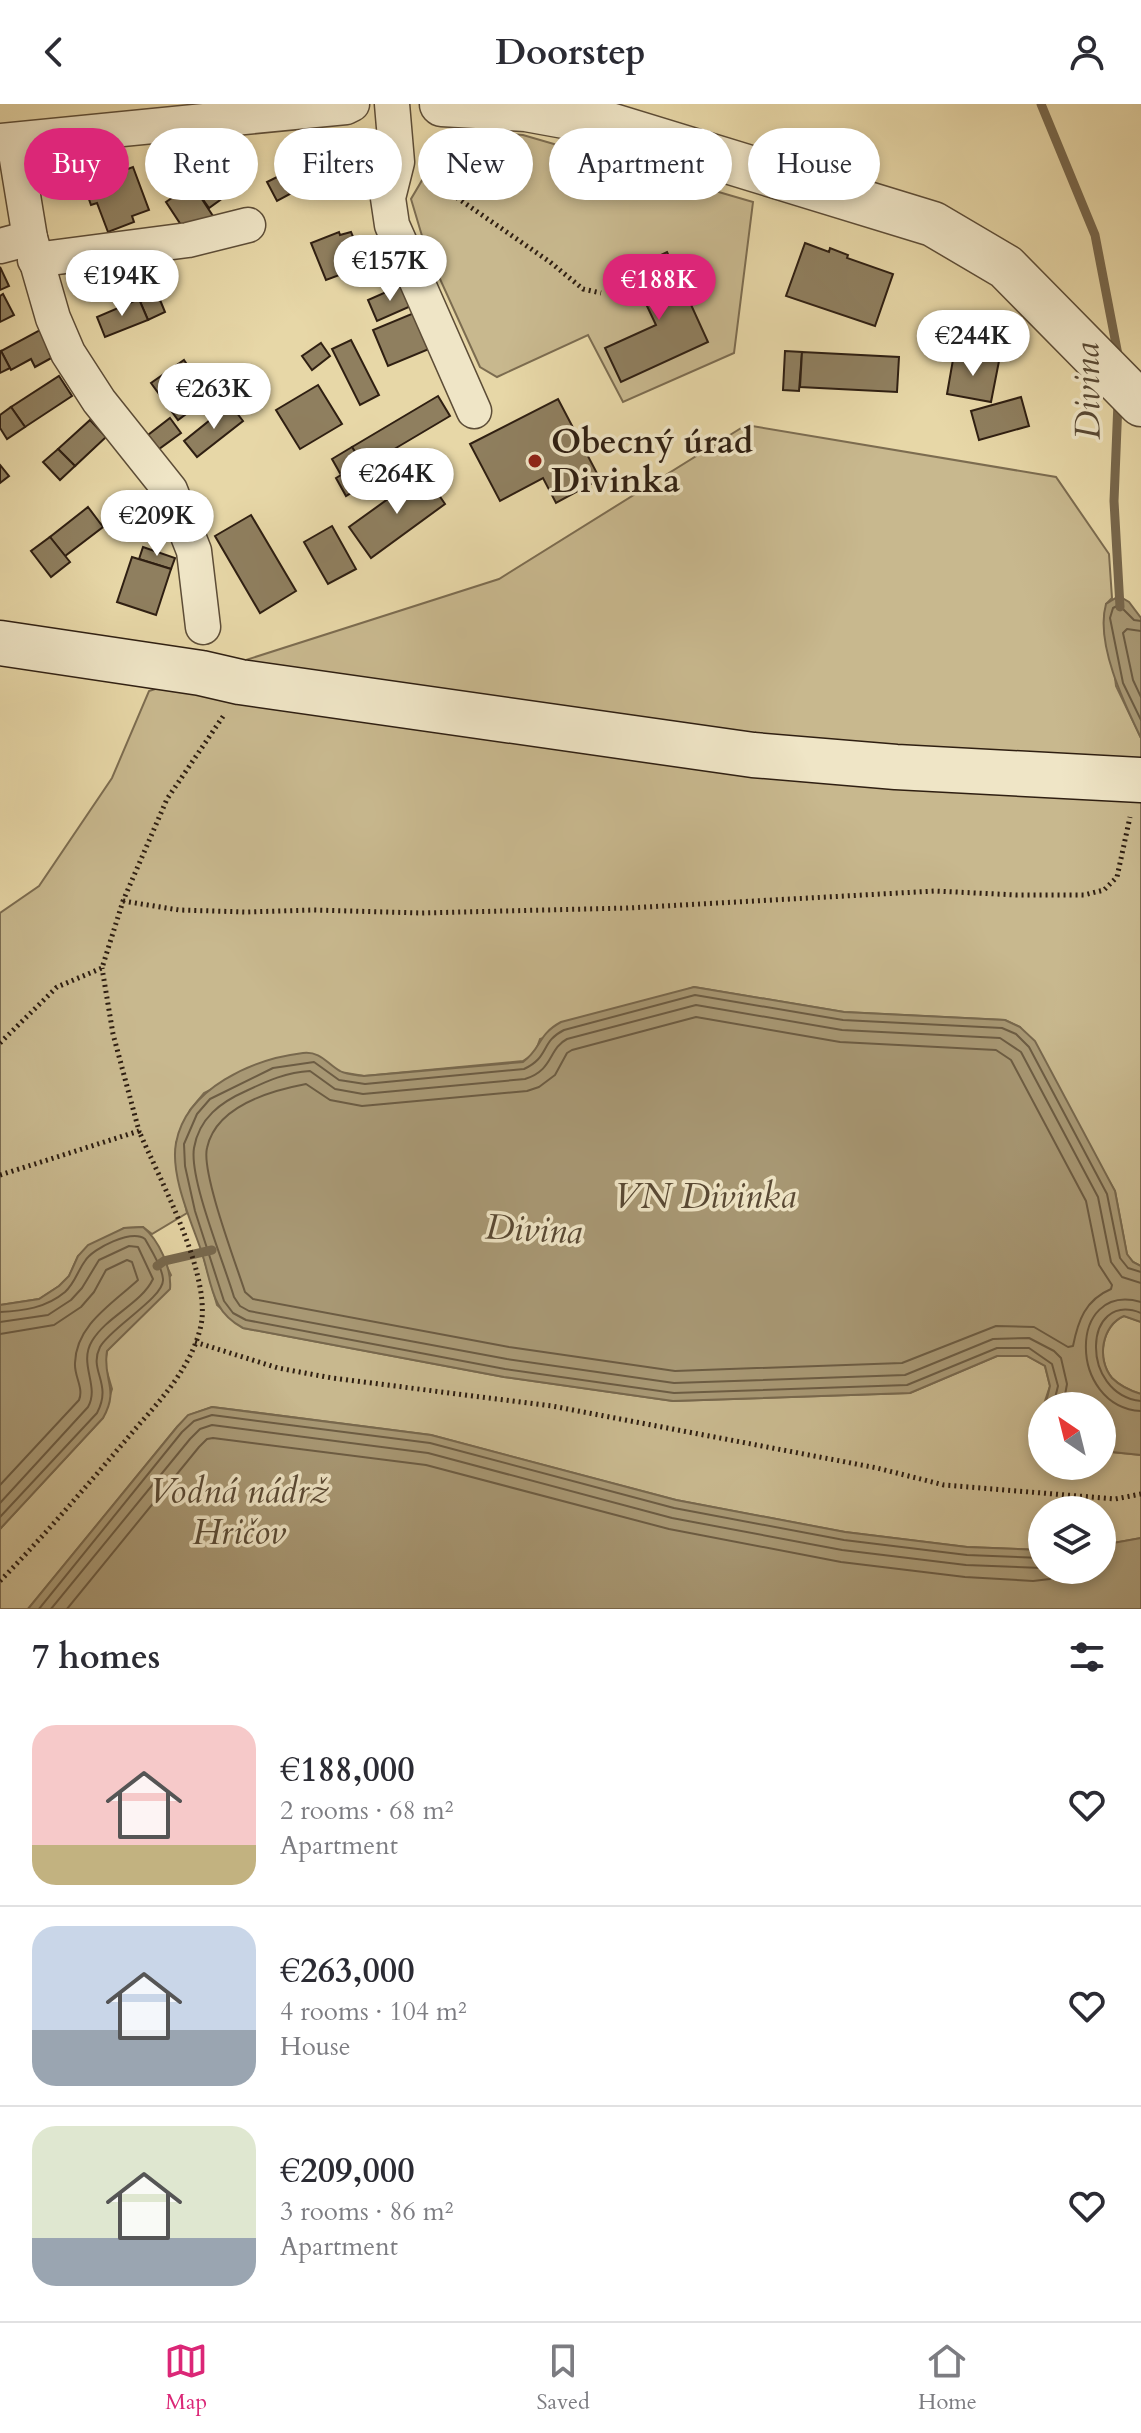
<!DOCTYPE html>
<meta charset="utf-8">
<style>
body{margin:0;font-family:Cardo,serif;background:#f7f7f7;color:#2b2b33;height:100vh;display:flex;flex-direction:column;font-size:30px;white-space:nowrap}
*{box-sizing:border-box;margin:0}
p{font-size:26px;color:#7c7c81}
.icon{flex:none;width:44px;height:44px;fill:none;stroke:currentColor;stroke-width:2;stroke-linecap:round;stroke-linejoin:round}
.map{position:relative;height:1505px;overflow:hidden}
.drawer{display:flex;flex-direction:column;background:#fff;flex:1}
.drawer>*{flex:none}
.guide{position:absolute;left:24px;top:24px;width:1094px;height:72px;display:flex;gap:16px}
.needle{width:52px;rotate:325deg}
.buttons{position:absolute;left:1028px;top:1288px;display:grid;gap:16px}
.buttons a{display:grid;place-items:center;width:88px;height:88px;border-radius:50%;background:#fff;box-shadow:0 4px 12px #0003;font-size:40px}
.price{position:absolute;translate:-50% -68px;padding:0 18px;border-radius:28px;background:#fff;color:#222;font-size:26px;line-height:52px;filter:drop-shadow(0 2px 4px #0008)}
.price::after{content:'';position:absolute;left:50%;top:48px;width:24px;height:18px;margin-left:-12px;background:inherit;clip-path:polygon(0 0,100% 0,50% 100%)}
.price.selected{background:#db2777;color:#fff}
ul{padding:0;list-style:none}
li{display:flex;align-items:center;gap:24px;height:200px;padding:0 32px}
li+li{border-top:2px solid #e1e1e2}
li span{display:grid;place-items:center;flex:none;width:224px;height:160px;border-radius:24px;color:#555}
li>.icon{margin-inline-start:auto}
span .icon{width:96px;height:96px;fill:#fffc;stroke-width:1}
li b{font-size:34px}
h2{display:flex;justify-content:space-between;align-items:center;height:96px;padding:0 32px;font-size:34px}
.chip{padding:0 28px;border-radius:36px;background:#fff;box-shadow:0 4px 12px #0003;font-size:28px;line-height:72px}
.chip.selected{background:#db2777;color:#fff}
header{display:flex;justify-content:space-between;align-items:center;height:104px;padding:0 32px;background:#fff;font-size:36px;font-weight:800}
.tab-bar{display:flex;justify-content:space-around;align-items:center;height:112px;border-top:2px solid #e1e1e2;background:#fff;font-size:22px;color:#7c7c81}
.tab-bar a{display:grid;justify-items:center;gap:4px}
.tab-bar .selected{color:#db2777}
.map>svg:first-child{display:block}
.green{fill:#c8b88e;stroke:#7c6c50;stroke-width:2}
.water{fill:#a89874;stroke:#78684d;stroke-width:2}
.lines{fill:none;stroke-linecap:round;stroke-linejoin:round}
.shore{stroke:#6c5c43;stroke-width:2}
.stream{stroke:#78684d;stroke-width:9}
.building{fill:#8f7f5f;stroke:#2f1f12;stroke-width:2}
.minor-casing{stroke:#5d4d37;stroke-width:37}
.tertiary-casing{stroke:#5d4d37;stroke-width:47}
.secondary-casing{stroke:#2f1f12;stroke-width:47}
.path{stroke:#2f1f12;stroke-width:5;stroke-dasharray:2 4;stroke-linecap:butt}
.minor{stroke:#efe5c6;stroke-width:34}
.tertiary{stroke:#efe5c6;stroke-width:44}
.secondary{stroke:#efe5c6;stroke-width:44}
.poi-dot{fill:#8f2418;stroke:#efe5c6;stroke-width:3}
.labels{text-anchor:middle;stroke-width:7;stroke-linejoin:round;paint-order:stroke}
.poi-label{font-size:34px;font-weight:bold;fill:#2f1f12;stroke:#efe5c6;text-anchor:start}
.water-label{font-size:36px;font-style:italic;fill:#594934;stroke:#efe5c6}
</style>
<header><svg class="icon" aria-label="back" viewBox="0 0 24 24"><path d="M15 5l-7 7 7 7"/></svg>Doorstep<svg class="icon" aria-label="person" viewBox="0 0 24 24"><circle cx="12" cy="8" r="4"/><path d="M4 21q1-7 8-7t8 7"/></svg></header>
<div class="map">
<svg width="1141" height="1505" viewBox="0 0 1141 1505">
<rect width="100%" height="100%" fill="#e7d7a7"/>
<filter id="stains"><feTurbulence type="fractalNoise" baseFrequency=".0025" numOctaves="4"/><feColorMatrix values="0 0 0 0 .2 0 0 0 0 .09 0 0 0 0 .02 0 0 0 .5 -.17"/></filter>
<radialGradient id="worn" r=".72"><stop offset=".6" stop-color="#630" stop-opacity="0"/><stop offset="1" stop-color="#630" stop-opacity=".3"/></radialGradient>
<!-- green -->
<g class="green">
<polygon points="479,27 523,31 753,98 734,249 623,298 588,231 497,273 480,263 425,142 411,95 444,39"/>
<polygon points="746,321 1056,373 1109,450 1112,494 1106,500 1116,582 1141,634 1141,1162 1133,1158 1127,1151 1115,1087 1020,923 1005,916 844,908 694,883 540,935 535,949 523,957 364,972 270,956 204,989 190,1006 176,1039 177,1063 187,1109 152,1130 143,1123 124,1124 78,1152 69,1172 59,1182 39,1195 0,1201 0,809 39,782 112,674 149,587 499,475"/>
<polygon points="202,1148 217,1201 243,1224 504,1273 673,1297 910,1289 997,1252 1027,1252 1045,1262 1050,1282 1037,1321 1042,1336 1042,1362 1102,1362 1102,1347 1141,1351 1141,1434 1102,1441 1102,1406 1042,1406 1042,1446 967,1443 845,1428 676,1396 431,1331 212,1303 189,1311 177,1323 28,1505 0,1505 0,1425 103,1314 112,1285 105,1261 107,1247 171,1171 164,1157"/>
<path d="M1124 1212 1141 1218V1290C1131 1287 1120 1282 1112 1274 1096 1255 1102 1221 1124 1212Z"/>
</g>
<!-- water -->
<g class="water">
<path d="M1119 492 1129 498 1141 514V634C1124 599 1095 539 1106 500Z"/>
<path d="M694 883 844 908 1005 916 1020 923 1035 937 1115 1087 1127 1150 1133 1158 1141 1162V1218L1124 1212C1102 1221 1096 1255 1112 1274 1120 1282 1131 1287 1141 1290V1351L1102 1347V1302H1045L1050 1282 1045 1262 1027 1252H997L910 1289 673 1297 504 1273 243 1224C210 1207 212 1178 201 1146 191 1117 170 1071 176 1039 186 984 253 955 303 949 321 947 327 960 340 967 347 971 357 971 364 972L523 958C542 944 537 931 561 918Z"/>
<path d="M143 1123C159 1136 172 1165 170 1185L107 1247C102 1276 120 1284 103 1314L0 1425V1201L39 1195 59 1182 69 1172 78 1152 88 1141 124 1124Z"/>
<polygon points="212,1303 431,1331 676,1396 845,1428 967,1443 1042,1446 1042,1466 1102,1466 1102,1441 1141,1434 1141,1505 28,1505 177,1323 188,1311"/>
</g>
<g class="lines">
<!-- shore -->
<g class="shore">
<polyline points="1141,517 1134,516 1119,501 1113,504 1110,514 1123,579 1141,616"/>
<polyline points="1141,527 1127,525 1123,529 1133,576 1141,593"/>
<path d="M696 913 840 938 996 946 1011 956 1086 1097 1099 1161 1112 1181 1111 1185C1085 1196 1078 1217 1073 1242L1068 1243 1034 1223 996 1222 902 1259 675 1267 509 1243 253 1195 245 1188C236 1160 201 1068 207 1044 216 1002 269 987 306 980L330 996 362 1002 527 987 539 983 555 971 567 949 572 946Z"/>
<path d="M1141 1198C1067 1177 1068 1303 1141 1307"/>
<path d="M0 1208C23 1207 46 1204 65 1188 75 1179 77 1168 85 1157 93 1144 132 1125 145 1135 151 1146 162 1162 163 1175 165 1193 110 1224 100 1243 88 1267 113 1279 97 1309L0 1413"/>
<path d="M1141 1209C1083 1186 1079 1290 1141 1297"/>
<path d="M0 1218 48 1211 71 1196 82 1184 99 1156 129 1142 138 1143 153 1175C141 1200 107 1212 92 1237 78 1260 100 1282 88 1303L0 1399"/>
<path d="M0 1230 54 1221 81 1203 94 1188 106 1166 127 1156 132 1158 138 1176C112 1200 76 1221 75 1259 74 1272 84 1284 79 1296L0 1381"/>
<path d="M1053 1302 1058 1282 1052 1260 1029 1244H997L907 1281 674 1289 505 1265 246 1216 233 1209 224 1197 195 1107 185 1062 184 1040 197 1010 210 995 273 964 314 958 339 976 365 980 524 965C550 953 540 938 564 926L695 891 843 916 1002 924 1016 930 1029 943 1107 1090 1120 1154 1128 1164 1141 1168"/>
<path d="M1063 1302 1067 1280 1061 1254 1054 1247 1029 1234 993 1235 905 1271 674 1279 507 1255 249 1207 240 1202 234 1193C224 1159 189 1075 194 1044 199 1014 221 998 246 987 267 977 287 968 310 967L335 985 363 990 525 975C554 966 548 945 567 935L696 901 842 926 1000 934 1021 948 1098 1093 1111 1158 1122 1173 1141 1179"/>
<polyline points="39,1505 182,1328 194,1317 212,1311 430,1339 674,1404 844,1436 967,1451 1042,1454"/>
<polyline points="51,1505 190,1335 200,1325 212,1321 428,1349 672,1414 842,1446 966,1461 1042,1464"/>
<polyline points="67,1505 199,1343 207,1335 213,1334 426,1361 669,1425 841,1458 965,1473 1033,1477 1050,1475 1064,1466"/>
</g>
<!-- stream -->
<g class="stream">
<polyline points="1041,0 1095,131 1119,256"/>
<polyline points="1118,298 1114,397 1120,503"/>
<polyline points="157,1162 164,1157 212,1146"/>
</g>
</g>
<!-- building -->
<g class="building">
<polygon points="340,40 350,59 301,84 291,66"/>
<polygon points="235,49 252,73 209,104 192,80"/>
<polygon points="133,63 149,106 132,112 134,118 108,128 97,99 91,101 84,81"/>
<polygon points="291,66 301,84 277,97 267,78"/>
<polygon points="192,80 213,112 187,130 166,98"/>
<polygon points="339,128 340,131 351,128 356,140 360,139 369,160 326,176 311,139"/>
<polygon points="805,139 829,148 830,144 848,151 847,154 893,170 875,222 786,192"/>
<polygon points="667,148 708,238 621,278 605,244 656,221 630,166"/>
<polygon points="0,163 9,182 0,186"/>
<polygon points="402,181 411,202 377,217 368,196"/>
<polygon points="3,190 14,211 0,218 0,192"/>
<polygon points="158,191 165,208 148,216 140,198"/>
<polygon points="139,195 148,216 105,233 97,213"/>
<polygon points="414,209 429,245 388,262 373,226"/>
<polygon points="40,226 55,252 35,263 31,255 11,266 1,247"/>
<polygon points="351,236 379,291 360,301 332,245"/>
<polygon points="321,239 330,252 312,266 302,252"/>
<polygon points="1,247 10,264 0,269 0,248"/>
<polygon points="785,247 802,248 799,287 783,286"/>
<polygon points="802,248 899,253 897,288 800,283"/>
<polygon points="954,250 999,257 991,298 947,290"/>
<polygon points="184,256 209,293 178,316 151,279"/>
<polygon points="59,272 72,292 25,323 11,303"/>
<polygon points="318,281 342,320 300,345 276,306"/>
<polygon points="438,292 450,312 364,363 352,343"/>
<polygon points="1021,293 1029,322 979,336 971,307"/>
<polygon points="558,295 600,375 556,399 543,374 500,397 470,340"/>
<polygon points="230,300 243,317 197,353 184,337"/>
<polygon points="11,303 25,323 7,335 0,324 0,311"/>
<polygon points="170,314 181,329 159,345 148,331"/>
<polygon points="90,316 106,333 75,362 58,345"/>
<polygon points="352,343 372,376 346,392 336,374 341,371 332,355"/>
<polygon points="58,345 75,362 60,376 43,358"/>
<polygon points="0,361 9,372 0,379"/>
<polygon points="424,369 445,400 371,454 349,423"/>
<polygon points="88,403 103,423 65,452 50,433"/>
<polygon points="251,411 296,487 260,509 215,432"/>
<polygon points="332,422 356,465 328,480 304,438"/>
<polygon points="50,433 70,458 51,473 31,447"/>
<polygon points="143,443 175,454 171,465 139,455"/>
<polygon points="132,453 171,465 156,511 117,498"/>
</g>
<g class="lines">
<defs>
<g id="minor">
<polyline points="392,0 397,58 388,94 392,121 474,307"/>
<polyline points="0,37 346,3 352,0"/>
<polyline points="14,37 30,134 53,214 68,249 99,297 170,386 194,447 203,523"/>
<polyline points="0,142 30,134"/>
<polyline points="35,156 188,136 248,121"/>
</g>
<polyline id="tertiary" points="442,0 526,5 603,19 933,120 1006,163 1141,300"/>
<polyline id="secondary" points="0,539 201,569 240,578 753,651 896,663 1141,676"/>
</defs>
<!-- minor casing -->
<use href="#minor" class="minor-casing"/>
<!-- tertiary casing -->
<use href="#tertiary" class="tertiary-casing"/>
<!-- secondary casing -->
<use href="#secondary" class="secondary-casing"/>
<!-- path -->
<g class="path">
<polyline points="427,73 550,158 583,185 601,189"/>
<polyline points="123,797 179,806 246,808 314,806 421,809 628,804 935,787 1017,791 1084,791 1104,786 1117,773 1130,713"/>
<polyline points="0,939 57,883 102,864 123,797 167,695 224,611"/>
<polyline points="0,1071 139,1027 113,930 102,864"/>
<polyline points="195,1238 278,1264 332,1274 552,1302 877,1364 944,1381 1115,1395 1141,1390"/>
<path d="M0 1477C44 1432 84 1385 125 1337 144 1314 167 1291 182 1266 191 1252 200 1232 202 1215 207 1162 160 1076 139 1027"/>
</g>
<!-- minor -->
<use href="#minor" class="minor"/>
<!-- tertiary -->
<use href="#tertiary" class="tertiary"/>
<!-- secondary -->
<use href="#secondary" class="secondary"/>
</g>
<!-- markers -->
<circle class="poi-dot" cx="535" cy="357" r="8"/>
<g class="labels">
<!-- poi labels -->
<g class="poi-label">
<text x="551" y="349">Obecný úrad<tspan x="551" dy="39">Divinka</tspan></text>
</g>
<!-- water labels -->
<g class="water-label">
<text transform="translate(1086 287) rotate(-91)" y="13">Divina</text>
<text x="705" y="1104">VN Divinka</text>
<text transform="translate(534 1124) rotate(3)" y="13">Divina</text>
<text x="239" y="1399">Vodná nádrž<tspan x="239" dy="41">Hričov</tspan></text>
</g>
</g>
<rect width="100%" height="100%" filter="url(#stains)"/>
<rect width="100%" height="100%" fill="url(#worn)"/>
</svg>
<div class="buttons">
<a><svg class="needle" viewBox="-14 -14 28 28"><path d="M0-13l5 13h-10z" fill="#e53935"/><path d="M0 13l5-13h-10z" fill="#7c7c81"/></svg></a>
<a><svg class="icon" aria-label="layers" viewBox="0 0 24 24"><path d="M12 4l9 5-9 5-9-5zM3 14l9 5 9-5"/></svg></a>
</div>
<b class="price" style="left:390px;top:199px">€157K</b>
<b class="price" style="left:122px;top:214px">€194K</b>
<b class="price selected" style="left:659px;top:218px">€188K</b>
<b class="price" style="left:973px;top:274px">€244K</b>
<b class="price" style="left:214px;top:327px">€263K</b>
<b class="price" style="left:397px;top:412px">€264K</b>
<b class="price" style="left:157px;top:454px">€209K</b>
<div class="guide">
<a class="chip selected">Buy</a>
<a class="chip">Rent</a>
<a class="chip">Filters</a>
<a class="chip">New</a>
<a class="chip">Apartment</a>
<a class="chip">House</a>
</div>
</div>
<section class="drawer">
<h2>7 homes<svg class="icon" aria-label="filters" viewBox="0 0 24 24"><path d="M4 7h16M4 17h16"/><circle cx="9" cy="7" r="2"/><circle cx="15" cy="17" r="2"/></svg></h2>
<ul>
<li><span style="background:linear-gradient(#f6c9c9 75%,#c2b280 0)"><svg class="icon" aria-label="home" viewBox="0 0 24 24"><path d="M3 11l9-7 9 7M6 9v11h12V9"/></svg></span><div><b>€188,000</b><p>2 rooms · 68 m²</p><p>Apartment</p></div><svg class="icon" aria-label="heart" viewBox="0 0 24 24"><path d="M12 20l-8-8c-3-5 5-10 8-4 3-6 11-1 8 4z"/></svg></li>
<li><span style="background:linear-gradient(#c9d6e8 65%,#9aa5b1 0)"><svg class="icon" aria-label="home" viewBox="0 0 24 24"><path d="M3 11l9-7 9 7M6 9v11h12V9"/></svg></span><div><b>€263,000</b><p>4 rooms · 104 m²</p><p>House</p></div><svg class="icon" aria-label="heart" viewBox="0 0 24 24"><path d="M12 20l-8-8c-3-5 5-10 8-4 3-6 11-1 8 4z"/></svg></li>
<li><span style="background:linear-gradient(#dfe7d0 70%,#9aa5b1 0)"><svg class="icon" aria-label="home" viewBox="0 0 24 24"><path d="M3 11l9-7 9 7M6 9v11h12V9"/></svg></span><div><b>€209,000</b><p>3 rooms · 86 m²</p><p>Apartment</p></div><svg class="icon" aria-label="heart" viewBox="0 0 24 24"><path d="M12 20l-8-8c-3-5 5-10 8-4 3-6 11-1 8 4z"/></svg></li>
</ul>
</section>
<nav class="tab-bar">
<a class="selected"><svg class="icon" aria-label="map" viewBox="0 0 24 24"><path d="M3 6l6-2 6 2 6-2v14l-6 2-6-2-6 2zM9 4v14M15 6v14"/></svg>Map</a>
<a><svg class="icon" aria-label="saved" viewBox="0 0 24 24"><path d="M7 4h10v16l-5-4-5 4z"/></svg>Saved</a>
<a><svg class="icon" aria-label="home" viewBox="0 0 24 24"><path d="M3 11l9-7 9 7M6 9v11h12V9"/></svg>Home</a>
</nav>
